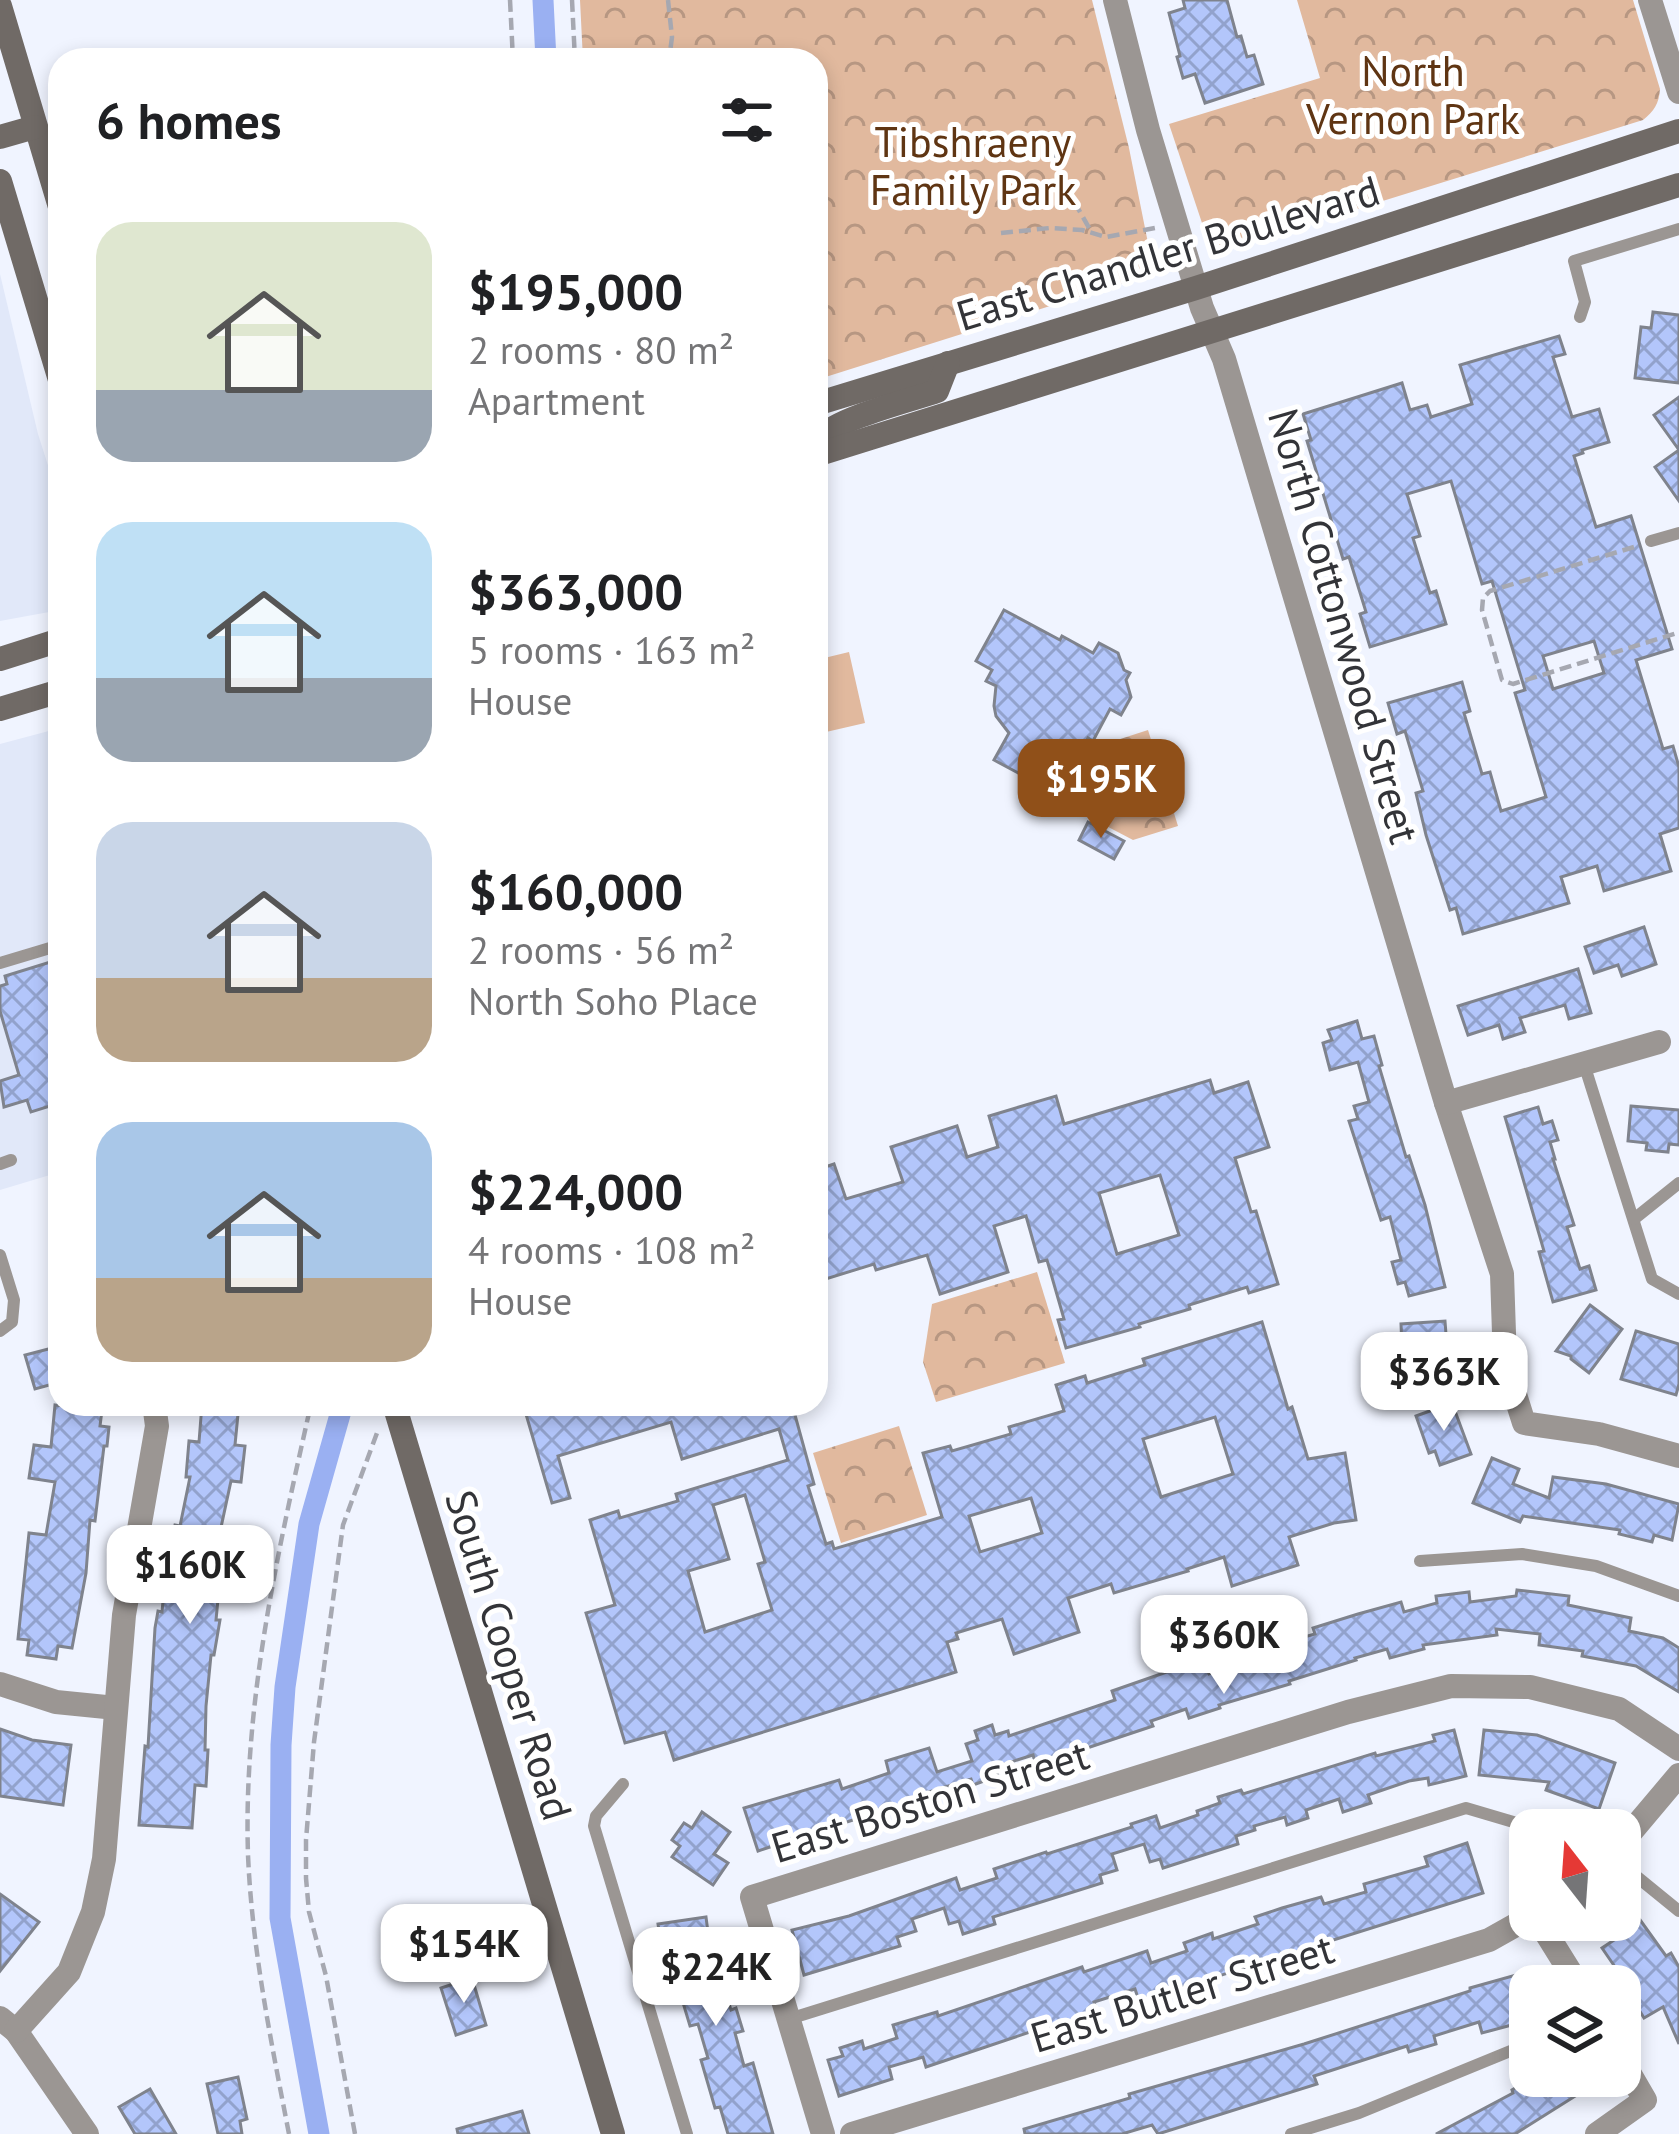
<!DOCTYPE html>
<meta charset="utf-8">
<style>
body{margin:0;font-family:"PT Sans",sans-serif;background:#f6f6f6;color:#202124;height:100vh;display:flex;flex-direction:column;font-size:45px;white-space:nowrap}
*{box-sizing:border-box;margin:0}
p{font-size:39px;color:#757577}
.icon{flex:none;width:66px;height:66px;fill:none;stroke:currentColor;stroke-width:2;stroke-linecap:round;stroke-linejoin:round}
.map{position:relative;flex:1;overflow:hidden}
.panel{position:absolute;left:48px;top:48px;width:780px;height:1368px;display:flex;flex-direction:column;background:#fff;border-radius:36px;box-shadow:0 6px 18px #0003}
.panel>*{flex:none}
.needle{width:78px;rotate:343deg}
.controls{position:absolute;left:1509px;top:1809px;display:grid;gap:24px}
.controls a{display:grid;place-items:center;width:132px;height:132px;border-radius:24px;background:#fff;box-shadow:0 6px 18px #0003;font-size:60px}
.price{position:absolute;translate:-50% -102px;padding:0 27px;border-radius:24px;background:#fff;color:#222;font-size:39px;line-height:78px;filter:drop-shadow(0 3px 6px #0008)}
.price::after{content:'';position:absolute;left:50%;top:72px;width:36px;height:27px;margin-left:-18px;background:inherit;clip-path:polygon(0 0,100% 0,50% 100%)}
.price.selected{background:#905019;color:#fff}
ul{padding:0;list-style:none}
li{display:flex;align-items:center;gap:36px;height:300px;padding:0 48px}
li span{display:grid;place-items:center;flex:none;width:336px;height:240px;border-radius:36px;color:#555}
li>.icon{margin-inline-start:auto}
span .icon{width:144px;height:144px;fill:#fffc;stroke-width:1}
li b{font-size:51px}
h2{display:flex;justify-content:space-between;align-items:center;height:144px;padding:0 48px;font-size:51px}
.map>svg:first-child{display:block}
.built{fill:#e1e8f9}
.park{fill:url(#park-crowns)}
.garden{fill:#e1b99e}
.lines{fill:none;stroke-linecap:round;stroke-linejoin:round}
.canal{stroke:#9ab0f2;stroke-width:21}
.building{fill:url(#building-cross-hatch);stroke:#7f838d;stroke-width:3;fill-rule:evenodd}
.path{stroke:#a6a8b1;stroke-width:4.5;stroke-dasharray:12 6;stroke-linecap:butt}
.lane{stroke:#9b9693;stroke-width:12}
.street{stroke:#9b9693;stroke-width:24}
.secondary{stroke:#706a66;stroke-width:24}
.labels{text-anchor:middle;stroke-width:10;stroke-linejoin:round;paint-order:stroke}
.park-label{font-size:42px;fill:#5f3513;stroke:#fff}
.street-label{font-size:42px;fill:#333438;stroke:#fff}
</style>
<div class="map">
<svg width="1679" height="2134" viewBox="0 0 1679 2134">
<defs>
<pattern id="park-crowns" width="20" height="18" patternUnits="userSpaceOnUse" patternTransform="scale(3)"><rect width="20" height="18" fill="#e1b99e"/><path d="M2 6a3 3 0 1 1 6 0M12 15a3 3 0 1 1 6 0" fill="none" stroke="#b79782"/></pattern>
<pattern id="building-cross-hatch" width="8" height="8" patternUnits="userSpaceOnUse" patternTransform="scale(3)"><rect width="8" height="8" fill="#b3c6fb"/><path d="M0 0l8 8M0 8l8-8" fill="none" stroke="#92a2cc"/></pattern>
</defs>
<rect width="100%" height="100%" fill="#f0f4ff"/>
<!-- built -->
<g class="built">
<polygon points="0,274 38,434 60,503 60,610 0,621"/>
<polygon points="60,728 60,1172 0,1190 0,744"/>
</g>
<!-- park -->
<g class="park">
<polygon points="580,0 1092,0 1129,148 1150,253 1142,277 816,380 816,60 583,60"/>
<path d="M1297 0H1633L1660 89C1659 104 1654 111 1643 120L1241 245 1225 247 1209 244 1169 124 1320 78Z"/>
<polygon points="1148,730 1178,826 1133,840 1074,809 1108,743"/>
<polygon points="1037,1272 1065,1363 936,1402 923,1362 932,1304"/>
<polygon points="899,1426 927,1515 841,1543 813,1453"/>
</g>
<!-- garden -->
<polygon class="garden" points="849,652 865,723 826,732 820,704 816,704 816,660"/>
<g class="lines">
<!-- canal -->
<g class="canal">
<polyline points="543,0 546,60"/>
<polyline points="319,2134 280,1918 281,1745 285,1687 309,1524 343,1404"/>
</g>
</g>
<!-- building -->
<g class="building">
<polygon points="1183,0 1227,0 1237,37 1241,36 1247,57 1254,55 1263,84 1205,103 1195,74 1183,78 1177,57 1180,56 1169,13 1185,8"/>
<polygon points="1653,312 1679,315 1679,383 1635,378 1641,327 1651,328"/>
<path d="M1559 336 1565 354 1553 357 1572 417 1599 409 1609 442 1582 450 1583 453 1574 456 1596 527 1631 516 1672 649 1636 660 1663 749 1673 746 1679 767V828L1660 834 1671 871 1604 891 1597 866 1561 877 1569 903 1463 934 1456 908 1450 910 1426 835 1416 793 1423 791 1405 731 1397 734 1388 703 1462 682 1470 711 1464 713 1482 774 1490 772 1501 811 1546 797 1515 693 1525 690 1492 581 1482 584 1451 481 1407 494 1420 536 1413 538 1430 593 1436 591 1446 624 1370 647 1360 614 1366 612 1349 557 1343 559 1307 441 1311 440 1303 414 1402 383 1410 410 1427 405 1431 417 1472 404 1460 365ZM1594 641 1604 673 1553 689 1543 656Z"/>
<polygon points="1679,397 1679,501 1655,467 1679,450 1654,415"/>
<polygon points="1004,610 1060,640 1062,636 1093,653 1099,643 1118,653 1124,670 1130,673 1126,680 1131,697 1121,715 1110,709 1093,741 1088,738 1061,796 994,760 1009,733 996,716 994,706 996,686 986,681 992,670 976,661"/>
<polygon points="1088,822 1124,841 1114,859 1079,840"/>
<polygon points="1644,927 1656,964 1622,976 1618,965 1594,973 1585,947"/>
<polygon points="60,959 60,1103 31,1112 27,1100 4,1107 0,1081 19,1075 0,1011 0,986 7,984 5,976"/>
<polygon points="1578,969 1591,1013 1569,1019 1565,1005 1520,1018 1525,1032 1503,1039 1499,1025 1468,1035 1458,1006"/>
<polygon points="1357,1021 1362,1039 1374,1036 1382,1065 1379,1066 1406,1157 1409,1156 1425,1205 1445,1287 1409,1296 1405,1282 1398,1284 1392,1262 1401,1260 1390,1217 1381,1220 1349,1121 1358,1119 1354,1106 1369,1102 1358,1062 1330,1070 1323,1043 1332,1040 1328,1030"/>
<path d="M1210 1080 1214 1093 1248 1082 1269 1147 1235 1158 1251 1212 1256 1211 1278 1284 1249 1293 1247 1287 1189 1305 1190 1309 1139 1324 1140 1327 1066 1348 1058 1320 1064 1319 1047 1260 1039 1262 1026 1216 994 1226 1008 1272 940 1294 927 1255 876 1270 874 1264 816 1282V1170L834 1164 846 1199 903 1182 891 1147 957 1126 967 1157 998 1147 989 1116 1056 1096 1064 1124ZM1160 1175 1179 1235 1117 1254 1099 1193Z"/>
<polygon points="1631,1106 1679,1110 1679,1145 1669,1144 1668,1152 1646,1150 1647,1143 1628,1141"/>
<polygon points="1538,1107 1543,1124 1552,1121 1558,1140 1550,1142 1555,1159 1553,1159 1574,1225 1567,1227 1580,1269 1589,1266 1596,1290 1553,1302 1539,1252 1544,1251 1505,1117"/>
<polygon points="1590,1305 1622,1329 1589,1373 1571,1359 1571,1356 1556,1351"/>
<polygon points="1445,1321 1449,1374 1413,1376 1412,1349 1402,1349 1401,1324"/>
<path d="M1262 1322 1288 1409 1292 1407 1308 1459 1345 1453 1356 1520 1334 1523 1289 1537 1298 1565 1232 1586 1224 1557 1187 1569 1188 1571 1114 1593 1111 1584 1068 1598 1079 1632 1014 1654 1002 1619 956 1633 958 1639 947 1642 956 1672 674 1760 665 1732 625 1743 586 1613 615 1605 590 1520 618 1511 620 1518 678 1501 676 1494 788 1460 779 1429 682 1459 671 1422 558 1456 570 1498 552 1503 523 1404H792L814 1484 808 1486 826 1544 832 1542 834 1549 942 1517 923 1453 950 1446 952 1451 1011 1434 1009 1427 1064 1411 1056 1385 1085 1376 1087 1383 1145 1365 1143 1359ZM1215 1417 1233 1474 1161 1497 1143 1439ZM745 1495 765 1562 758 1564 772 1610 705 1632 688 1571 729 1559 713 1505ZM1031 1498 1042 1533 980 1552 969 1516Z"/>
<polygon points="1636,1331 1679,1344 1679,1384 1676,1395 1621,1379"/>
<polygon points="60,1346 60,1382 35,1389 25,1355"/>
<polygon points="1452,1403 1471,1454 1440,1465 1435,1451 1429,1453 1416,1416"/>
<polygon points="202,1404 239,1404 235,1445 245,1446 241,1482 231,1481 220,1532 229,1534 223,1569 221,1568 216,1620 220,1620 214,1655 211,1655 206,1706 205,1750 208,1750 206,1786 195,1785 192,1828 139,1825 145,1746 148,1747 155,1628 158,1611 162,1612 166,1569 175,1525 180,1526 190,1477 186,1477 189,1441 199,1442"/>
<polygon points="55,1405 102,1410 100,1426 109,1427 107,1446 104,1446 95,1521 90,1520 86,1573 72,1648 58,1646 56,1659 27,1655 29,1640 18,1639 29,1533 46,1535 55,1482 29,1478 34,1445 51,1447"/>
<polygon points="1492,1458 1519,1469 1513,1484 1549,1498 1553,1477 1606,1484 1679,1504 1672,1540 1654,1535 1652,1542 1619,1534 1620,1530 1523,1516 1520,1522 1473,1503"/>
<polygon points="1517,1590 1569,1596 1568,1605 1631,1618 1629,1631 1663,1638 1679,1648 1679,1692 1636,1666 1582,1656 1583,1651 1539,1645 1540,1634 1496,1629 1497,1635 1423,1645 1424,1649 1390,1658 1387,1649 1355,1658 1356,1660 1289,1681 1290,1684 1219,1705 1220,1708 1189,1718 1186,1709 1151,1721 1153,1726 1036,1765 1033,1755 995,1767 998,1776 973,1785 971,1779 919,1795 921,1802 900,1809 899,1805 758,1851 744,1808 839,1780 842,1789 889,1773 886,1761 929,1748 937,1772 972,1761 966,1744 978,1740 975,1731 992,1725 995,1735 1008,1731 1009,1736 1115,1700 1112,1691 1204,1659 1209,1674 1256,1660 1253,1651 1315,1634 1313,1628 1358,1614 1401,1602 1404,1612 1437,1603 1436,1596 1469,1592 1470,1602 1516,1596"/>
<polygon points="0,1729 32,1740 71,1745 63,1805 0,1796"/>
<polygon points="1454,1730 1466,1776 1429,1785 1428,1778 1409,1781 1368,1795 1371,1803 1343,1812 1339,1799 1306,1810 1308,1818 1287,1825 1285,1817 1254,1826 1255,1830 1236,1836 1238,1844 1163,1868 1160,1859 1150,1862 1144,1844 1112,1854 1117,1870 1100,1875 1102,1883 993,1917 995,1924 963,1934 959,1921 949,1924 944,1908 912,1919 916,1931 897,1937 900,1946 804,1975 792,1930 849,1916 956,1878 960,1890 997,1878 994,1869 1046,1852 1047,1854 1132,1827 1131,1824 1156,1816 1160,1828 1198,1815 1197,1811 1220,1803 1218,1797 1241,1790 1243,1794 1375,1753 1376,1756 1435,1741 1433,1735"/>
<polygon points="1484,1730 1537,1735 1615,1763 1599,1809 1546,1790 1549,1782 1479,1775"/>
<polygon points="702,1812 730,1832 714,1854 728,1863 713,1885 672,1857 680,1846 672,1840 684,1823 692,1828"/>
<polygon points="1467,1843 1483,1893 1139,2001 1135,1989 1094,2002 1098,2014 1046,2030 1045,2027 926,2067 923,2057 889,2067 892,2079 839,2096 828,2060 843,2056 840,2048 862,2041 864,2049 897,2038 893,2025 937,2012 938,2016 1082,1967 1084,1972 1147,1951 1151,1963 1187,1951 1184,1943 1212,1933 1213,1939 1258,1924 1255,1917 1282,1908 1321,1897 1324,1904 1366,1892 1364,1884 1428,1866 1425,1857"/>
<polygon points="1620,1892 1666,1956 1671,1953 1679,1967 1679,2044 1663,2007 1644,2018 1622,1982 1624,1980 1602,1948 1614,1940 1600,1920 1620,1920"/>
<polygon points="0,1894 39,1922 0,1971"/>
<polygon points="706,1917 715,1987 723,1985 731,2010 736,2008 743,2031 735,2033 744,2066 753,2063 773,2134 728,2134 720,2107 715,2108 701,2060 708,2058 698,2024 690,2026 678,1986 671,1942 661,1944 658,1924"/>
<polygon points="1523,1973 1530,1997 1530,2020 1482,2033 1479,2022 1434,2036 1436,2044 1409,2052 1407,2046 1314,2076 1317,2084 1158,2134 1152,2125 1122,2134 1025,2134 1024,2129 1130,2098 1129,2094 1304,2044 1470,1991 1470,1988"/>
<polygon points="472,1978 486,2025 456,2035 441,1988"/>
<polygon points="1535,2076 1570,2076 1580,2093 1515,2134 1436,2134 1513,2093 1512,2090"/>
<polygon points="238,2077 247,2119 240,2121 242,2134 218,2134 207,2084"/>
<polygon points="150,2089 176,2134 135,2134 119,2107"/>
<polygon points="522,2111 529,2134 458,2134 457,2129"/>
</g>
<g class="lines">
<!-- path -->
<g class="path">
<polyline points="510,0 513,60"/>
<polyline points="572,0 575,60"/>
<polyline points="668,0 672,37 669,60"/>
<polyline points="1054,152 1064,184 1092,233"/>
<polyline points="1001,233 1050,228 1082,230 1106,237 1155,228"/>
<polyline points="1634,547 1490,591 1483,598 1482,610 1502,680 1513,684 1677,633"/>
<path d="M289 2134C271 2041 252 1949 248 1855 243 1703 278 1551 311 1404"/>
<polyline points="355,2134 326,1976 309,1912 306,1878 306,1840 314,1742 343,1525 377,1433"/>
</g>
<!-- lane -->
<g class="lane">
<polyline points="1580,317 1585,302 1574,261 1679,229"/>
<polyline points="1651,541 1679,533"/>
<polyline points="0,963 60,945"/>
<polyline points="1584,1064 1652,1279 1679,1294"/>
<polyline points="0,1164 11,1160"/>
<polyline points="1634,1219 1679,1183"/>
<polyline points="0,1255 14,1300 12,1322 0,1331"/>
<polyline points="1420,1561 1522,1554 1596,1566 1679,1596"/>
<polyline points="623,1784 596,1816 594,1826 687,2134"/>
<polyline points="1620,1863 1679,1911"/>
<polyline points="445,1956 550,1926"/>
<polyline points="789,2019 1466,1808 1540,1830"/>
<polyline points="1291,2134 1359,2113 1530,2043"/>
</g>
<!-- street -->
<g class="street">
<polyline points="1115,0 1148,130 1202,308 1224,359 1446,1103 1502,1274 1505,1363 1524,1423 1599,1434 1679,1456"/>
<polyline points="1650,0 1679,92"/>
<polyline points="1446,1103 1659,1042"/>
<polyline points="0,1684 56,1702 116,1708"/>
<polyline points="1620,1845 1679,1775"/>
<polyline points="1538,1920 1579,1986"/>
<polyline points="0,2018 16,2031 87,2134"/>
<polyline points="16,2031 69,1972 93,1912 104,1859 124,1615 157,1426 154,1404"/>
<polyline points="823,2134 752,1897 1348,1712 1451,1686 1530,1687 1619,1709 1679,1749"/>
<polyline points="852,2134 1489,1940 1530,1917"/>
<polyline points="1597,2134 1645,2100 1620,2057"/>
</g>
<!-- secondary -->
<g class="secondary">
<polyline points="0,6 60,207"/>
<polyline points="0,137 35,127"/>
<polyline points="0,181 60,380"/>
<polyline points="816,404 1196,288 1679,131"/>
<path d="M817 454C818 444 816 444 823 436 839 418 912 400 937 391L948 363"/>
<polyline points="816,455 1679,185"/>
<polyline points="0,659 60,640"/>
<polyline points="0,709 60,691"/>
<polyline points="394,1404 613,2134"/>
</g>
</g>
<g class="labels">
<!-- park labels -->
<g class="park-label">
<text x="1413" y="86">North<tspan x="1413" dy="48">Vernon Park</tspan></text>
<text x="973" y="157">Tibshraeny<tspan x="973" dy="48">Family Park</tspan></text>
</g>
<!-- street labels -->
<g class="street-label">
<text transform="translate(1168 253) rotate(-17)" y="15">East Chandler Boulevard</text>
<text transform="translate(1344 626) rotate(74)" y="15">North Cottonwood Street</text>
<text transform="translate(509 1655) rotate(73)" y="15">South Cooper Road</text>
<text transform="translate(930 1801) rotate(-17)" y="15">East Boston Street</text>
<text transform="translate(1182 1993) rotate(-17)" y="15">East Butler Street</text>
</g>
</g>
</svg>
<div class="controls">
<a><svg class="needle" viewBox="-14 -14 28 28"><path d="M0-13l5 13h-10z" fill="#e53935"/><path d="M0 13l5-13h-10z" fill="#757577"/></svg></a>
<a><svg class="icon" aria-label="layers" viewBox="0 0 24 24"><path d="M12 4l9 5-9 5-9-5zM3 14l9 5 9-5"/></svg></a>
</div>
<b class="price selected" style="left:1101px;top:841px">$195K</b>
<b class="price" style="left:1444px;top:1434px">$363K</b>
<b class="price" style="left:190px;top:1627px">$160K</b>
<b class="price" style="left:1224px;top:1697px">$360K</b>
<b class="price" style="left:464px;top:2006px">$154K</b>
<b class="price" style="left:716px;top:2029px">$224K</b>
<section class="panel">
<h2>6 homes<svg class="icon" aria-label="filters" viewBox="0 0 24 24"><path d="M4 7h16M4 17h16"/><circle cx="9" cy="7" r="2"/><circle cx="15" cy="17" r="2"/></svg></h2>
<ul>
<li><span style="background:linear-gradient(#dfe7d0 70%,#9aa5b1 0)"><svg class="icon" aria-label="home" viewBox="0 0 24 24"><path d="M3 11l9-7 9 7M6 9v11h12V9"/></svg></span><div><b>$195,000</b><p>2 rooms · 80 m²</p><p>Apartment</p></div></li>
<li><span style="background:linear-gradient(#bfe0f5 65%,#9aa5b1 0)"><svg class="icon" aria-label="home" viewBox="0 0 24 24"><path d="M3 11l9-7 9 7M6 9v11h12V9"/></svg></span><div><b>$363,000</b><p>5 rooms · 163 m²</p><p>House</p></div></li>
<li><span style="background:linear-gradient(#c9d6e8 65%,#b9a48a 0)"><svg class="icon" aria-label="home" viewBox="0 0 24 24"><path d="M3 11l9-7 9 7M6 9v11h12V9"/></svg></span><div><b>$160,000</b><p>2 rooms · 56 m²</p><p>North Soho Place</p></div></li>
<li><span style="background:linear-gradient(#a9c7e8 65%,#b9a48a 0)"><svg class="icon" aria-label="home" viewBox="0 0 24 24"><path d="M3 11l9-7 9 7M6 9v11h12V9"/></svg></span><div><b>$224,000</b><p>4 rooms · 108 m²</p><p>House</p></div></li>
</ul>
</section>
</div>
